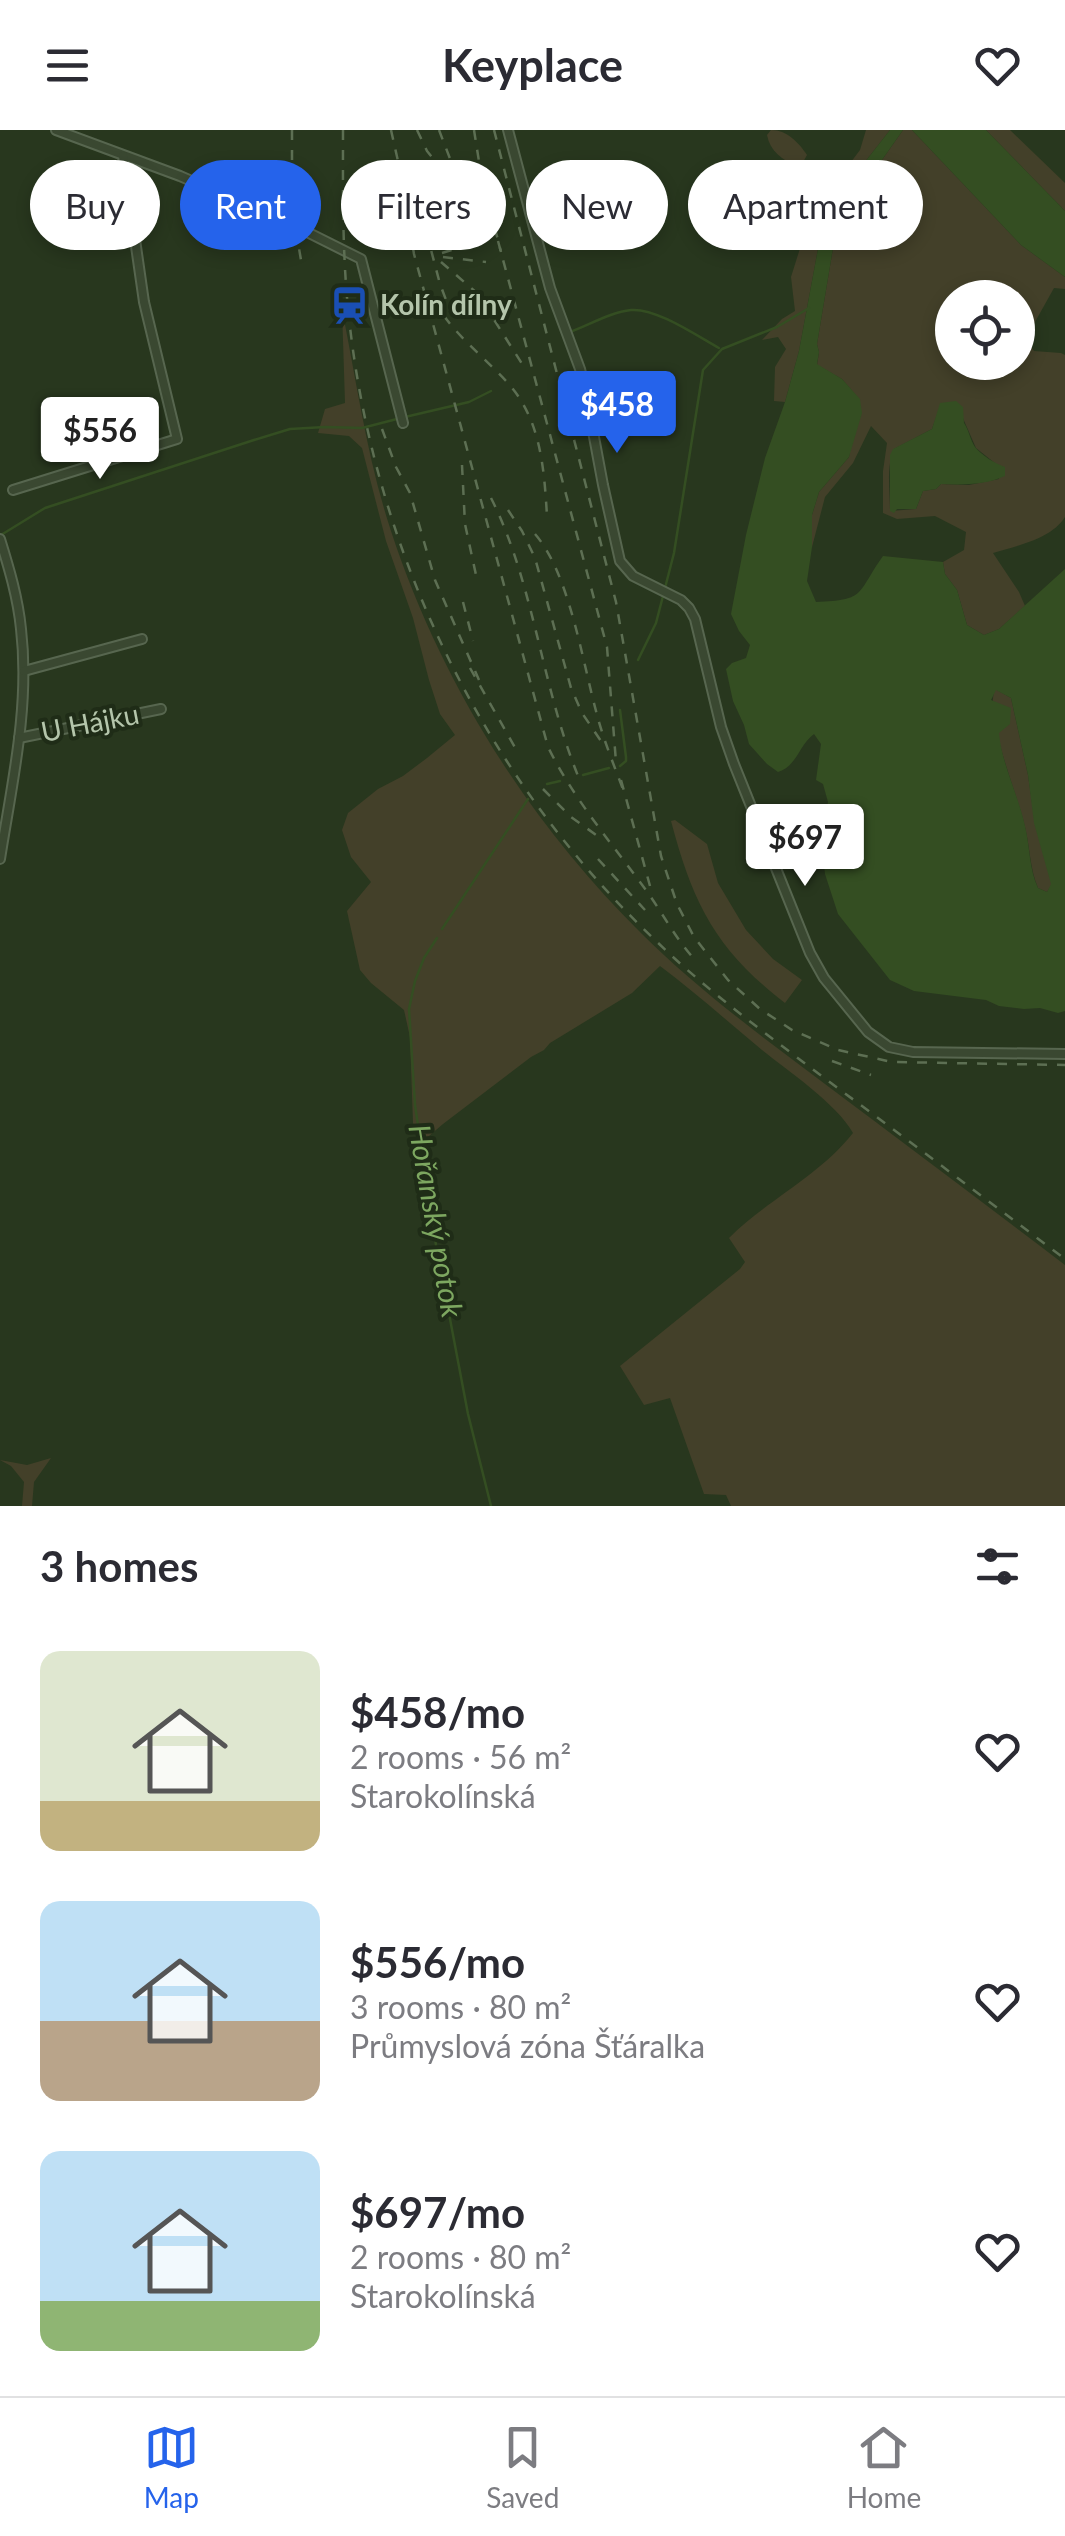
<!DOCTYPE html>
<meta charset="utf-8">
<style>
body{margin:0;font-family:Lato,sans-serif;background:#f7f7f7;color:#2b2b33;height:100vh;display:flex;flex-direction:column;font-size:38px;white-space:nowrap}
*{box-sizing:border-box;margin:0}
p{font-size:32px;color:#7c7c81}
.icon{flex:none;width:55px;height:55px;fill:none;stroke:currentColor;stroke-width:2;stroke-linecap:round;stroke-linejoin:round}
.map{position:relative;height:1376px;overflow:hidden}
.panel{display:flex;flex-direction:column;background:#fff;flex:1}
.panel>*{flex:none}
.banner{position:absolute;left:30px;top:30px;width:1005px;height:90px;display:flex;gap:20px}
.fabs{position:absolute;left:935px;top:150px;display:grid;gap:20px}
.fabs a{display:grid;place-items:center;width:100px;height:100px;border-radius:50%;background:#fff;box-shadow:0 5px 15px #0003;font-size:50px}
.price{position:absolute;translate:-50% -85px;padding:0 22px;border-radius:10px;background:#fff;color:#222;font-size:32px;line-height:65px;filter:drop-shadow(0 2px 5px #0008)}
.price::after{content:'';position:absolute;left:50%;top:60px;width:30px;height:22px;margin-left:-15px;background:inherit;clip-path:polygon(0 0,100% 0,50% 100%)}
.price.active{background:#2563eb;color:#fff}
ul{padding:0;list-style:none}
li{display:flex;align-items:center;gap:30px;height:250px;padding:0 40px}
li span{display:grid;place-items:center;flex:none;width:280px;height:200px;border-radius:20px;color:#555}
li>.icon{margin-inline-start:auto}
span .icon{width:120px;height:120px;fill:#fffc;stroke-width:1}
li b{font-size:42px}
h2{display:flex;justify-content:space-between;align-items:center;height:120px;padding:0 40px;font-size:42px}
.tag{padding:0 35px;border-radius:45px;background:#fff;box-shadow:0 5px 15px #0003;font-size:35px;line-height:90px}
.tag.active{background:#2563eb;color:#fff}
header{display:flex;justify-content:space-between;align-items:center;height:130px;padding:0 40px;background:#fff;font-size:45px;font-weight:700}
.menu{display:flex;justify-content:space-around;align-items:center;height:140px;border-top:2px solid #e1e1e2;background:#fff;font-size:28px;color:#7c7c81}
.menu a{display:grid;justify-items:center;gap:5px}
.menu .active{color:#2563eb}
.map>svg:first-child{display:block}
.green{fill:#434029;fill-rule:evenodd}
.water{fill:#344e22;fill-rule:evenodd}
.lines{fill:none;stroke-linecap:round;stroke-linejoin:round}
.stream{stroke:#344e22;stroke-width:2.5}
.minor-casing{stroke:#57664f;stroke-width:12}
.minor{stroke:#3a4831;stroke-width:8}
.rail{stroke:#5d6f53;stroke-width:2.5;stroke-dasharray:10 10;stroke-linecap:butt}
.labels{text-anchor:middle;stroke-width:8;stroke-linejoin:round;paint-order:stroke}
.poi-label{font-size:28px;font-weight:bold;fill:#b4c5ab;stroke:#1f2c17;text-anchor:start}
.street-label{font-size:28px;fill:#b4c5ab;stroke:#1f2c17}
.water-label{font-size:30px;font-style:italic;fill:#7da760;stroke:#1f2c17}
</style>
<header><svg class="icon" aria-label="menu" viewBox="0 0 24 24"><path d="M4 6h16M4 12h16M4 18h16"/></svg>Keyplace<svg class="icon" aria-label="heart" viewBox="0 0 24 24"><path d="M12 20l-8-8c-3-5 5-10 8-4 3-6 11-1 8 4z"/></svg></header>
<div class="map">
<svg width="1065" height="1376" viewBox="0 0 1065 1376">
<rect width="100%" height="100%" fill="#28371e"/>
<!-- green -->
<g class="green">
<path d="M771 0C787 0 798 12 807 25L802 34 797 36C782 30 770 21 767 5Z"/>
<polygon points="866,0 890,0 843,60 823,92 799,221 785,272 774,271 775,237 786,219 778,207 762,210 782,189 795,181 791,147 802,112 806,74 818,58 848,36 860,20"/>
<path d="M903 0H912L1021 115 1065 147V159L1054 158 1035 192 1028 213 1034 221 1061 223 1065 225V387C1050 410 1018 415 993 423L1019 462 1025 476 999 499 984 505 967 495 957 460 945 444 943 432 964 420 966 402 935 386 897 389 883 383V341L887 313 871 296 853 333 825 367 812 417V385L819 362 849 327 859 269 842 249 817 235 819 222 817 214 837 94ZM952 168H1018V232H952ZM941 273 962 286 976 318 996 334 999 349 969 355 941 354 936 359 923 361 916 379 890 381C890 361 886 337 894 319L932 299Z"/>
<polygon points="986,0 1010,0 1065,53 1065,81"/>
<path d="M342 179C357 254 367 328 391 401 441 553 528 691 641 803 698 860 764 908 829 957 908 1016 986 1075 1065 1135V1376H731L726 1365 704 1364 670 1268 644 1275 620 1236 740 1139 745 1132 729 1108C767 1070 819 1046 853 1003 837 974 788 941 762 920 728 892 695 862 660 836L632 863 550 913 544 920 531 927 443 994 422 1012 413 993 410 907 404 880 371 853 360 840 347 781 371 752 351 727 342 700 348 683 378 659 403 646 427 628 455 605 440 584 429 550 413 488 386 411 362 318 349 306 318 303 325 279 345 273Z"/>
<path d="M995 559 1011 568 1028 645 1035 693 1052 754 1047 762 1038 758C1030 739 1030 718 1025 697 1018 665 984 587 995 559Z"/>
<path d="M675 690 707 714 718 753 746 800 773 829 802 850 785 873C716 820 693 774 671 691Z"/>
<polygon points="51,1328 34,1352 32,1376 22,1376 24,1352 11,1336 0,1330 27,1335"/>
</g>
<!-- water -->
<g class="water">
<path d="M890 0H903L837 94 817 214 819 222 817 234 842 249 860 269 862 283 849 327 819 362 812 385V417L807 451 816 472C867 470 856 464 883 426L943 432 945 444 957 460 967 495 984 505 999 499 1065 439V881L1058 883 1040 878 1024 879 999 876 986 870 914 861 890 850 838 784 825 744 821 708 828 672 823 654 816 650 821 614 814 604C799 615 797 636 778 642L767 634 749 614 744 595 733 571 726 539 732 533 746 528 750 515 739 501 731 484 746 405 765 328 785 272 799 221 823 92 843 60ZM996 560 1011 568 1028 645 1034 693 1051 754 1047 762 1038 758C1029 739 1030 717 1025 696 1018 664 1002 635 999 603L1010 594 1011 578 991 570Z"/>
<polygon points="912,0 986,0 1065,81 1065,147 1021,115"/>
<path d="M956 271 963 277 964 293C969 300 970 310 975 317 981 325 996 334 1005 337V346C985 355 963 355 941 354L936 359 923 361 916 379H897L894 383 890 381V325L893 319 932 299 940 273Z"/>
</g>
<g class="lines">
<!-- stream -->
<g class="stream">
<path d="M570 202C589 195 611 182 631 180 657 178 697 206 719 218"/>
<polyline points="405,287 469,272 491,261"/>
<polyline points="1,405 45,378 254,310 290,299 325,297 362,298 397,289"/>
<polyline points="665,458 674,423 703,240 722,219 777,197 809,178"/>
<polyline points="638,530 656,493 663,466"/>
<polyline points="620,636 626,631 626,627 620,580"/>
<polyline points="583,645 609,638"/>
<polyline points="547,654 560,651"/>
<polyline points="442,799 528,669"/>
<polyline points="437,808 424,828 415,851 409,879 415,975 436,1115 468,1284 491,1376"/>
</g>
<defs>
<g id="minor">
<polyline points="56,0 180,46 295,96 361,129 403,293"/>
<polyline points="508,0 550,158 580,239 586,264 603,355 620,431 633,446 681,470 689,478 695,489 721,597 734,634 810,823 824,848 868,902 889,917 913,922 1065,924"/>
<polyline points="13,360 177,309 144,172 123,26"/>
<path d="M0 409C9 438 18 468 21 499 30 576 12 653 0 729"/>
<polyline points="24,541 142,509"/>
<polyline points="19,608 161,579"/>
</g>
</defs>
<!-- minor casing -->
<use href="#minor" class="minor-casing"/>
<!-- minor -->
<use href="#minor" class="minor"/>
<!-- rail -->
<g class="rail">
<polyline points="292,0 292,78 301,130"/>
<path d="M343 0C343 66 342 131 350 197 377 427 485 648 653 808 709 863 773 909 835 956 912 1013 988 1071 1065 1129"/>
<path d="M391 0 400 40 414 124 548 617C574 670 614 716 648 763 665 787 677 811 697 832"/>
<polyline points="417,0 427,21 450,50"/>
<polyline points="439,0 454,39 485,89"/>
<polyline points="474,0 481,44 501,122"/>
<polyline points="494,0 616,472 661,726 677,774 694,807 728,850 760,879 792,900 838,920 892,932 1065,935"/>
<polyline points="416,63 440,154 451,183"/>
<polyline points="498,111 607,517 616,632"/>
<polyline points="436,116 454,71"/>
<polyline points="440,118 472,86"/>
<polyline points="442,123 484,110"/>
<polyline points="443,127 486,132"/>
<polyline points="441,132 477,163 526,240"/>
<path d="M433 169C451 202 482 225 507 252 541 289 544 338 547 386"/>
<polyline points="382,299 396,337 410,363 435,450 479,550"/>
<polyline points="462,335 465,394 476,445"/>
<path d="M491 368C535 455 542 562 581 653"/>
<polyline points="508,380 522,401 535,428 571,558 582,583 603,614"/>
<path d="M535 404C569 443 582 529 596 581 603 609 614 635 624 662"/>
<polyline points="463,472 473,511"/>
<polyline points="470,538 517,621"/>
<polyline points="621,650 650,756"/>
<polyline points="543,659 571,687 599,707"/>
<polyline points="598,729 645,780"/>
<polyline points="832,931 871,945"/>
</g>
</g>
<!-- icons -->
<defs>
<symbol id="station-bare" viewBox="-9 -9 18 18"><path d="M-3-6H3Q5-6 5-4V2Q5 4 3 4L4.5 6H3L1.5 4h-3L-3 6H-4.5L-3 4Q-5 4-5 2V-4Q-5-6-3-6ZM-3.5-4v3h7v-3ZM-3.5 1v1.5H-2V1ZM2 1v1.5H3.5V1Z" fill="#1a4fb4" stroke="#1f2c17" stroke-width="2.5" paint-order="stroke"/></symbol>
</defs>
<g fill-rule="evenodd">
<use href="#station-bare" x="322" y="148" width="55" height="55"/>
</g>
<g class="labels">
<!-- poi labels -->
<g class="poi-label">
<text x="380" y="185">Kolín dílny</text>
</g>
<!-- street labels -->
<g class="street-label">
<text transform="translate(90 593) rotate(-11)" y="10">U Hájku</text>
</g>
<!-- water labels -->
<g class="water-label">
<text transform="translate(435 1091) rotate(80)" y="10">Hořanský potok</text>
</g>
</g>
</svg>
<div class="fabs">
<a><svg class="icon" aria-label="locate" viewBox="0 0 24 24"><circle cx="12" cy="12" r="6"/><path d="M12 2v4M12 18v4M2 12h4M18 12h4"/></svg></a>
</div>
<b class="price active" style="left:617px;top:326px">$458</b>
<b class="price" style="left:100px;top:352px">$556</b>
<b class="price" style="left:805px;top:759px">$697</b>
<div class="banner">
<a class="tag">Buy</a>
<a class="tag active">Rent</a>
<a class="tag">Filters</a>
<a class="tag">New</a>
<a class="tag">Apartment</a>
</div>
</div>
<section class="panel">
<h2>3 homes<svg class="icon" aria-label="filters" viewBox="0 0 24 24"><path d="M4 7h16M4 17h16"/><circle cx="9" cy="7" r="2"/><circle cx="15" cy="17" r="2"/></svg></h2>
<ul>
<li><span style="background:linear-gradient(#dfe7d0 75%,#c2b280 0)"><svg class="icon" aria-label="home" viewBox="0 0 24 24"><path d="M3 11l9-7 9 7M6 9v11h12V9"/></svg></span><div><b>$458/mo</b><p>2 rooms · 56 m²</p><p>Starokolínská</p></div><svg class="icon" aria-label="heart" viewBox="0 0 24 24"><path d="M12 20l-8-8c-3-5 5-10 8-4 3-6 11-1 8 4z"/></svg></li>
<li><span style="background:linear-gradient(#bfe0f5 60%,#b9a48a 0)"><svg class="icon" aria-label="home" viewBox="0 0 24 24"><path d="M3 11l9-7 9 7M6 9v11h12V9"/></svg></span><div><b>$556/mo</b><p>3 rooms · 80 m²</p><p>Průmyslová zóna Šťáralka</p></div><svg class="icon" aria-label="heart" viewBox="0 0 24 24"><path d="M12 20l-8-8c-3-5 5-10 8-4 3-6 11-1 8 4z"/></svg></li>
<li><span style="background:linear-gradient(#bfe0f5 75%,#8fb573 0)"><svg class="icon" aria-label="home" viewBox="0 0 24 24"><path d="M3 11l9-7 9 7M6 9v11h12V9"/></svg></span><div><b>$697/mo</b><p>2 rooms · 80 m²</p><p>Starokolínská</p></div><svg class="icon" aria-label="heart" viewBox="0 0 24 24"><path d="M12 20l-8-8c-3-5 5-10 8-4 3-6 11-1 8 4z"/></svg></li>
</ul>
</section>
<nav class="menu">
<a class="active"><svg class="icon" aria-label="map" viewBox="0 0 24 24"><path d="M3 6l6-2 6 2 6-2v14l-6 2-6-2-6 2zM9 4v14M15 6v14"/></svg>Map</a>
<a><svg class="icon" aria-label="saved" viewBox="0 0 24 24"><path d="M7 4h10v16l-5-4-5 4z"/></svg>Saved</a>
<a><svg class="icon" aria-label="home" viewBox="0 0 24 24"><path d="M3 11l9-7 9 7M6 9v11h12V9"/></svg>Home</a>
</nav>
